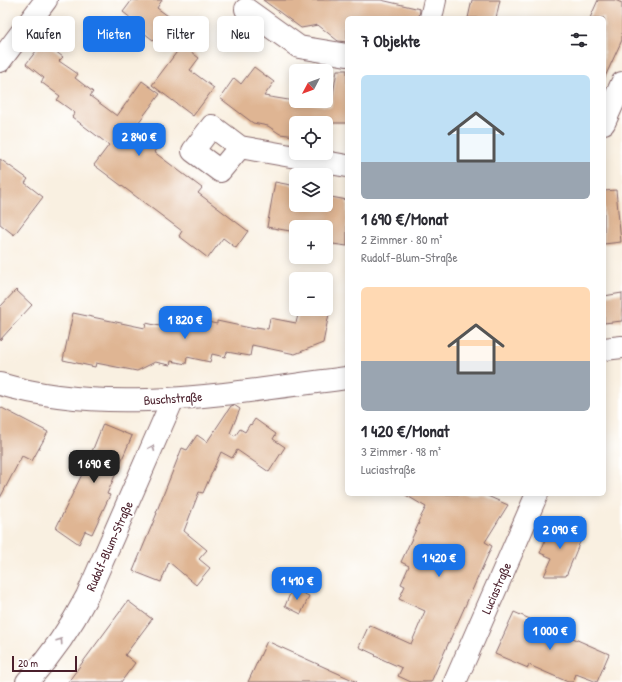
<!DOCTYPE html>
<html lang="de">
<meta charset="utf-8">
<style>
body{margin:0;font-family:"Patrick Hand",sans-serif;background:#f7f7f7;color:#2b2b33;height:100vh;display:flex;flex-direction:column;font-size:15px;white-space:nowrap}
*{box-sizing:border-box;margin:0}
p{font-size:13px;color:#7c7c81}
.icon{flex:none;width:22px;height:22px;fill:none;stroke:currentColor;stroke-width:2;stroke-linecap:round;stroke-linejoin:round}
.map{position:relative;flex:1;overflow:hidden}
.sheet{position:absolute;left:345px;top:16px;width:261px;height:480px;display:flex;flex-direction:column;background:#fff;border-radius:6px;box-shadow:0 2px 10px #0003}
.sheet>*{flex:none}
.hud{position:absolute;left:12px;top:16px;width:273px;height:36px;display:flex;gap:8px}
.needle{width:26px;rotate:229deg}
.controls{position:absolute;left:289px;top:64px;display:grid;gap:8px}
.controls a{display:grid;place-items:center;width:44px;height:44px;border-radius:6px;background:#fff;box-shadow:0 2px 10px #0003;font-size:20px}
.scale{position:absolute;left:12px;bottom:10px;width:65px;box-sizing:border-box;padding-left:4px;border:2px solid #4a1f2b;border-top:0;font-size:11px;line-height:14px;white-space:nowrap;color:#4a1f2b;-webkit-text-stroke:3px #fff;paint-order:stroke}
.price{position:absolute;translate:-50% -34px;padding:0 9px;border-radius:8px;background:#1a73e8;color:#fff;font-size:13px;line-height:26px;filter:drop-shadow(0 1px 2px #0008)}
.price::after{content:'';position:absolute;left:50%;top:24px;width:12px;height:9px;margin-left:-6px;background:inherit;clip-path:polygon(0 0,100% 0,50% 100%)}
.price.on{background:#222;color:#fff}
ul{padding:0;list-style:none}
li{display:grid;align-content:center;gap:8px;height:212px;padding:0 16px}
li span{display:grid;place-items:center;height:124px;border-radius:6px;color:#555}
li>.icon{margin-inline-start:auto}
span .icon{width:72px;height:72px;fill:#fffc;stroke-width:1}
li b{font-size:17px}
h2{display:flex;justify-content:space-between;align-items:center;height:48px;padding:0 16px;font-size:17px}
.tag{padding:0 14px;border-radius:6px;background:#fff;box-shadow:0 2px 10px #0003;font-size:14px;line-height:36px}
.tag.on{background:#1a73e8;color:#fff}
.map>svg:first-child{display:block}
.building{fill:#dfb593}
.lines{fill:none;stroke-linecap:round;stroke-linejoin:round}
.minor-casing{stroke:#87686b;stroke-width:24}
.minor{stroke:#fff;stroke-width:22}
.oneway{stroke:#ae9aa0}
.labels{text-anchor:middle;stroke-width:4;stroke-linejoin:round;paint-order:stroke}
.street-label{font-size:13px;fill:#4a1f2b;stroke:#fff}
</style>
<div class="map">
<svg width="622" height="682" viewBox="0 0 622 682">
<rect width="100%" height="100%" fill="#fff"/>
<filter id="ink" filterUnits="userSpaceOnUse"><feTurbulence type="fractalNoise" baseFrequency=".025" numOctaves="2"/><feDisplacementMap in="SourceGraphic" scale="8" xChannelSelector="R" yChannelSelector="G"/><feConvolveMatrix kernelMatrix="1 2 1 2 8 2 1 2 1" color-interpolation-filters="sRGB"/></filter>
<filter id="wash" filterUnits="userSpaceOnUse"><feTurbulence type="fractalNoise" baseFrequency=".012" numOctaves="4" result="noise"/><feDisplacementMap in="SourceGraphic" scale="16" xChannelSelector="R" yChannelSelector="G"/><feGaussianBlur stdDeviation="0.9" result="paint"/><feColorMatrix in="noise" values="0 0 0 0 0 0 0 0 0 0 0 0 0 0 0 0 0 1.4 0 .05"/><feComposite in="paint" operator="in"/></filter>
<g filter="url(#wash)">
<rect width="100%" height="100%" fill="#f9f0e1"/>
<g id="blocks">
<!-- building -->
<g class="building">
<polygon points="132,0 162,0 157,8 175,21 158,44 139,29 141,26 123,12"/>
<polygon points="263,0 381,0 420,9 419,18 347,18 347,42 338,41 318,25 301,28"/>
<polygon points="472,0 500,0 496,18 468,18"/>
<polygon points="598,0 615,0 622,3 622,40 604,79 604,18 590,18"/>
<polygon points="43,42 63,57 59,61 78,74 75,78 93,92 90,96 117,116 142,81 160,94 132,131 156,149 154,152 202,188 198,193 248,231 236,248 223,238 208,258 179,236 182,231 94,165 109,145 72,117 75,113 57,100 60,96 41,82 44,78 26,64"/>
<polygon points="182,45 199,58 190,70 214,88 193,116 152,85"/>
<polygon points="254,67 274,82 264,96 331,107 337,70 347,70 347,123 296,123 296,136 280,134 268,126 253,123 220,98 234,78 241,84"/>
<polygon points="0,159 28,179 25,183 43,197 14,235 0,224"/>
<polygon points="275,182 296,186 296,205 326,205 326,196 347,200 347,246 326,243 326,227 296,227 296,232 267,227"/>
<polygon points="616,190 621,242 604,244 604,191"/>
<polygon points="16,290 32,305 0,340 0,307"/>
<polygon points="622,293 622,321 604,323 604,296"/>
<polygon points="310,309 330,309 323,343 295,354 252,345 250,356 227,352 225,357 212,354 210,362 187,357 186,364 171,361 170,365 155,362 137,371 96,363 95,367 63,360 73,313 145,328 146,323 164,327 165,323 177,325 179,319 187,321 188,318 217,324 217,321 255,329 256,327 268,329 270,318 296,323 299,311 309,313"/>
<polygon points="234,405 240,409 230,433 235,436 240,429 245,432 250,424 251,425 255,419 276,434 273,439 285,447 269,472 237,450 232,458 221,452 203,493 199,492 184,531 207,550 199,559 210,568 196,585 169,562 161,582 133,571 157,513 156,513 182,448 187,450 197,435 207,442 231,406"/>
<polygon points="0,407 48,432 32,461 22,456 0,498"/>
<polygon points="103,424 132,436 107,494 110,495 92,534 85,531 79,544 56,528 87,464"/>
<polygon points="404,494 483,494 508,505 485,542 492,546 431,682 411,682 398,676 402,668 375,656 376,655 359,647 369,625 411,644 425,611 399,599 405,586 401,584 409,566 401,562 419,523 418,522 426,507"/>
<polygon points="552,524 582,537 566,576 544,576 552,558 540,553"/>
<polygon points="292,589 309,596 301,614 285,606"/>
<polygon points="128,601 152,619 125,655 135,663 121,682 68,682"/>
<polygon points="514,612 609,654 597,682 576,674 573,682 568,682 529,665 528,668 495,654"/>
<polygon points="267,641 357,682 248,682"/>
</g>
</g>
</g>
<g filter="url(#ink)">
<use href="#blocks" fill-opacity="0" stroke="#87686b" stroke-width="1"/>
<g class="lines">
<defs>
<g id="minor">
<polyline points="246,9 299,47 347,55"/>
<polyline points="431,18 435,0"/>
<polyline points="0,61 46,0"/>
<polyline points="604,123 622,83"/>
<polyline points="240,147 220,171 193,151 212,126 240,147 347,166"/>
<polyline points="604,349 622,347"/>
<path d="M0 384C112 417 234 392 347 378"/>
<path d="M27 682C51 656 71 627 87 596L173 399"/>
<polyline points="455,682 537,494"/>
</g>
</defs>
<!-- minor casing -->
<use href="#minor" class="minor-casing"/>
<!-- minor -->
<use href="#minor" class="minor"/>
</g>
<!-- one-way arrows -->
<defs><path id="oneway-chevron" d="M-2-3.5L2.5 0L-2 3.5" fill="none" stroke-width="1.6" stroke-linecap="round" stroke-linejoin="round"/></defs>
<g class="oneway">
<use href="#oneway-chevron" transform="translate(152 448) rotate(-66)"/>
<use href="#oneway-chevron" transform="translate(60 641) rotate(-56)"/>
</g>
</g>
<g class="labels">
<!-- street labels -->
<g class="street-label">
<text transform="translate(173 398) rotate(-4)" y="5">Buschstraße</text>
<text transform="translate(109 546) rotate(-66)" y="5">Rudolf-Blum-Straße</text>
<text transform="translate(496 588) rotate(-66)" y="5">Luciastraße</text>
</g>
</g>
</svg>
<div class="controls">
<a><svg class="needle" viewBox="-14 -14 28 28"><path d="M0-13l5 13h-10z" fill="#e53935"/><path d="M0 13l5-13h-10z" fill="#7c7c81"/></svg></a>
<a><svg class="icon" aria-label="locate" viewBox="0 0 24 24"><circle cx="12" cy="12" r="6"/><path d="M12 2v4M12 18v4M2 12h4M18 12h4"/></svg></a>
<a><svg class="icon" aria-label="layers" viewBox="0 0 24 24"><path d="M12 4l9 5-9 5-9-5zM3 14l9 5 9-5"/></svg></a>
<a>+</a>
<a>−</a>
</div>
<div class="scale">20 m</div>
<b class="price" style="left:139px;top:157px">2 840 €</b>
<b class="price" style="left:185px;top:340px">1 820 €</b>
<b class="price on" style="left:94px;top:484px">1 690 €</b>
<b class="price" style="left:560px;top:550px">2 090 €</b>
<b class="price" style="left:439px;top:578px">1 420 €</b>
<b class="price" style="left:297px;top:601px">1 410 €</b>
<b class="price" style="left:550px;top:651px">1 000 €</b>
<div class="hud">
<a class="tag">Kaufen</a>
<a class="tag on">Mieten</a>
<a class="tag">Filter</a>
<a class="tag">Neu</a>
</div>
<section class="sheet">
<h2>7 Objekte<svg class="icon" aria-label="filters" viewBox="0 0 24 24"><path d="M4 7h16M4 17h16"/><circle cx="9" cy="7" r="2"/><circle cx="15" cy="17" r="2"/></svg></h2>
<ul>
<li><span style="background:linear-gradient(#bfe0f5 70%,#9aa5b1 0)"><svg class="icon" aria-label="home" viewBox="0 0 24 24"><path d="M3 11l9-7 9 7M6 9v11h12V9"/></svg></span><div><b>1 690 €/Monat</b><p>2 Zimmer · 80 m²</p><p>Rudolf-Blum-Straße</p></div></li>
<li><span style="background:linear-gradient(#ffd9b3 60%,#9aa5b1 0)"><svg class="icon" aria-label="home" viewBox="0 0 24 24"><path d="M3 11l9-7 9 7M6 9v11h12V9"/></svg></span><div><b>1 420 €/Monat</b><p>3 Zimmer · 98 m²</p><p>Luciastraße</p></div></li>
</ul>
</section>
</div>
